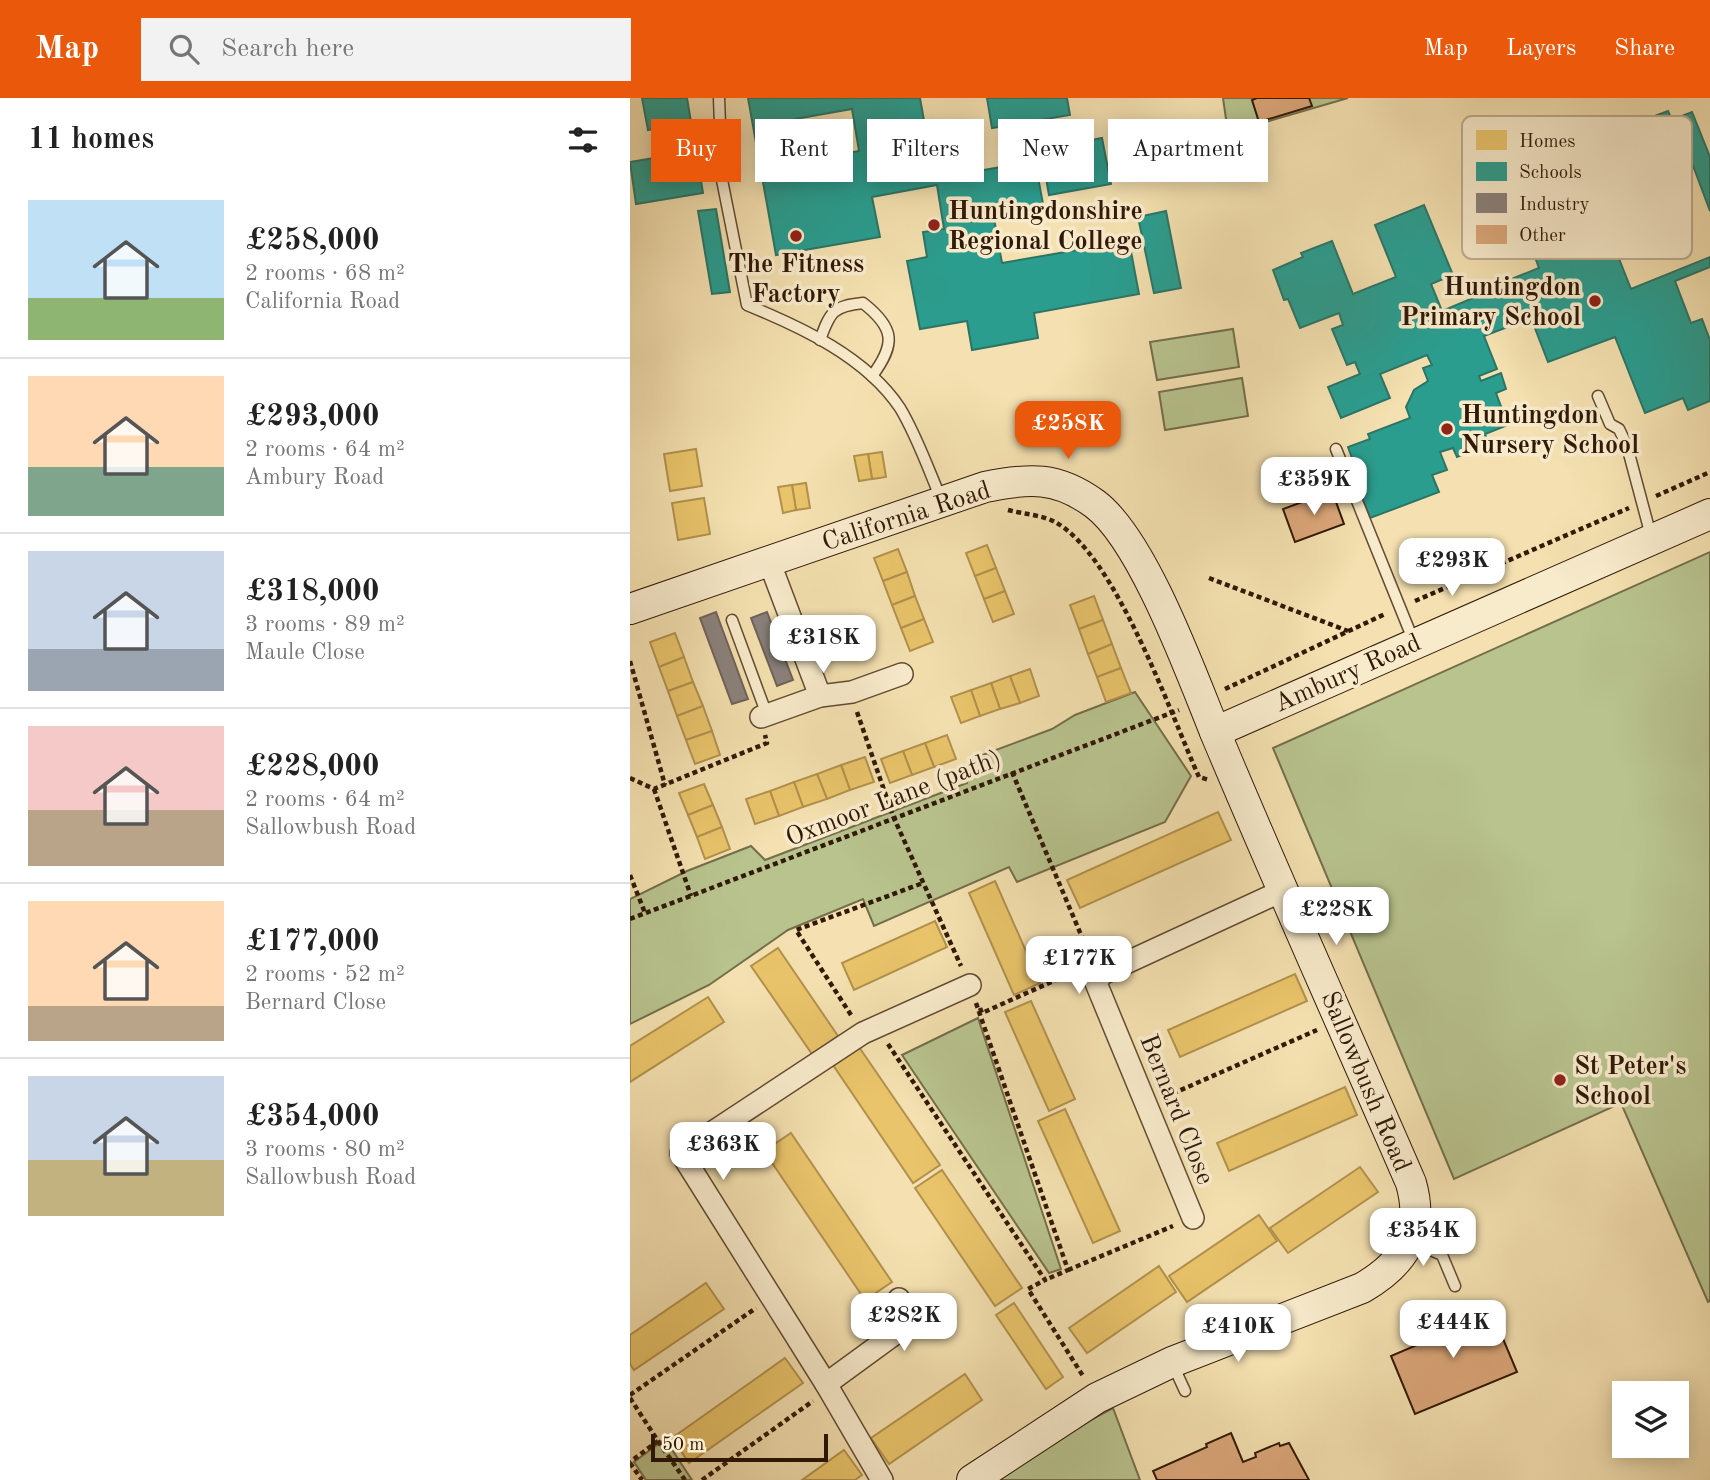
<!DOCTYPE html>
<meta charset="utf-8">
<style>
body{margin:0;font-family:"Old Standard TT",serif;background:#f2f2f2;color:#222;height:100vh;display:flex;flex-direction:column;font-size:26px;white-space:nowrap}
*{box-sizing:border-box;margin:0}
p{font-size:23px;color:#767676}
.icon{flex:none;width:38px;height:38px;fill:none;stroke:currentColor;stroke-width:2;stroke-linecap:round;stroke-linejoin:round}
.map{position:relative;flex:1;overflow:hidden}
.panel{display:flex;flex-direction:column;background:#fff;width:630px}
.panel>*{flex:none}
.hud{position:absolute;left:21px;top:21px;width:665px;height:63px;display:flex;gap:14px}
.controls{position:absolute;left:982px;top:1283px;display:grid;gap:14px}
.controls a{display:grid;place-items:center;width:77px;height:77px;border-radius:0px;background:#fff;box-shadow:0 4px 18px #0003;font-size:35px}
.scale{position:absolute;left:21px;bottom:18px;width:177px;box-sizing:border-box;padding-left:7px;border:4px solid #311908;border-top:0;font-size:19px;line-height:24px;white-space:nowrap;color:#311908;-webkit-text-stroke:5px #f8ebcc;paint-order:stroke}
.price{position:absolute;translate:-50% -60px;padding:0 16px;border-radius:14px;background:#fff;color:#222;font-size:23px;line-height:46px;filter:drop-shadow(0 2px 4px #0008)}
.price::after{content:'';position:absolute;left:50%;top:42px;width:21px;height:16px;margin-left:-10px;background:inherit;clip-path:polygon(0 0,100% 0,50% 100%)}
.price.current{background:#ea580c;color:#fff}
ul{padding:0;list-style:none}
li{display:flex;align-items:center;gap:21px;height:175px;padding:0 28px}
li+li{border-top:2px solid #e0e0e0}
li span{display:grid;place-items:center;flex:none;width:196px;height:140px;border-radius:0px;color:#555}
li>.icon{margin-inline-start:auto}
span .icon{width:84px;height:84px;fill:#fffc;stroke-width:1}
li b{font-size:30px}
h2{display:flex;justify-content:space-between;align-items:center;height:84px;padding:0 28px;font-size:30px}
.tag{padding:0 24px;border-radius:0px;background:#fff;box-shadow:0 4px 18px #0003;font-size:24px;line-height:63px}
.tag.current{background:#ea580c;color:#fff}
header{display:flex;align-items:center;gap:42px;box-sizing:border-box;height:98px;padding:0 35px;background:#ea580c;color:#fff}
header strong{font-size:33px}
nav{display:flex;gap:38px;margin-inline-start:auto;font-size:24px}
.search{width:490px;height:63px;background:#f2f2f2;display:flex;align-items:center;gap:18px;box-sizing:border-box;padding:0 24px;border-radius:0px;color:#767676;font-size:26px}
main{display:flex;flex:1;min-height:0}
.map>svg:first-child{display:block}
.green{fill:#b8c38e;stroke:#746e4b;stroke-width:2}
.homes{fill:#e9c46a;stroke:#b2914d;stroke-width:2}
.schools{fill:#2a9d8f;stroke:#2c7566;stroke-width:2;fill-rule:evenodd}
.industry{fill:#8a817c;stroke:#6f6259;stroke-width:2}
.building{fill:#dba679;stroke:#311908;stroke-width:2}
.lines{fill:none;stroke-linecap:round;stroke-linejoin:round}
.lane-casing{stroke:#624b32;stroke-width:13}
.street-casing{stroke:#624b32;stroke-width:24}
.secondary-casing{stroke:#311908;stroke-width:32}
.path{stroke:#311908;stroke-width:4.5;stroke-dasharray:5 3.5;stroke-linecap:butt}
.lane{stroke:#f8ebcc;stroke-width:10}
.street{stroke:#f8ebcc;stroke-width:21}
.secondary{stroke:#f8ebcc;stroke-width:30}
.poi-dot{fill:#8f2418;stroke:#f8ebcc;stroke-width:2.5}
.labels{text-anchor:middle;stroke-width:7;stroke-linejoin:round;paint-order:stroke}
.poi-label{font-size:26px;font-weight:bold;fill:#311908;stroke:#f8ebcc;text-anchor:start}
.street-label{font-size:26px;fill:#311908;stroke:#f8ebcc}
.key{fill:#f8ebcc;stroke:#bcac91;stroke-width:2}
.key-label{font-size:19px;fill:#311908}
</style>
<header>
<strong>Map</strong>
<div class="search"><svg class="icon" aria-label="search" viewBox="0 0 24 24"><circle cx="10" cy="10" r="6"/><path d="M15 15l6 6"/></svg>Search here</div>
<nav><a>Map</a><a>Layers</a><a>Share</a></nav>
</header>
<main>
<section class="panel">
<h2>11 homes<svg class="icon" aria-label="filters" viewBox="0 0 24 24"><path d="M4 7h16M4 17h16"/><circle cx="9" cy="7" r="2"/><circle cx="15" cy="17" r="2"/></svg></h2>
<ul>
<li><span style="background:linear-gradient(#bfe0f5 70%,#8fb573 0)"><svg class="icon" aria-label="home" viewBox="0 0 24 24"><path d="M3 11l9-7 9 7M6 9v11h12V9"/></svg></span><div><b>£258,000</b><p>2 rooms · 68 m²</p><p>California Road</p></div></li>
<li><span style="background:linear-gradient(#ffd9b3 65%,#7fa58c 0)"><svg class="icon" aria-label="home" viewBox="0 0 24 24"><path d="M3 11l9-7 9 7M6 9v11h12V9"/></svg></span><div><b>£293,000</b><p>2 rooms · 64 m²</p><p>Ambury Road</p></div></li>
<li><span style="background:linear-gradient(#c9d6e8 70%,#9aa5b1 0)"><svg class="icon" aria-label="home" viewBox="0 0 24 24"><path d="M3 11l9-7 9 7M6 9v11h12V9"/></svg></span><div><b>£318,000</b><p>3 rooms · 89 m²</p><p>Maule Close</p></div></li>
<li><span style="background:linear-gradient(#f6c9c9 60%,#b9a48a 0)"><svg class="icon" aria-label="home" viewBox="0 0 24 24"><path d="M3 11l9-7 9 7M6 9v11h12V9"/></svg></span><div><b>£228,000</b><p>2 rooms · 64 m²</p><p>Sallowbush Road</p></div></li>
<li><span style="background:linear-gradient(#ffd9b3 75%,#b9a48a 0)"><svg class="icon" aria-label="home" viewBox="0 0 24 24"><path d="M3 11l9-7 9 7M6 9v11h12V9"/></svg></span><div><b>£177,000</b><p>2 rooms · 52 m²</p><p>Bernard Close</p></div></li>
<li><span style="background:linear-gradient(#c9d6e8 60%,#c2b280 0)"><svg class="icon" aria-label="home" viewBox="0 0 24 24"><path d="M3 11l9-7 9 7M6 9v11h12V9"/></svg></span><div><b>£354,000</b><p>3 rooms · 80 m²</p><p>Sallowbush Road</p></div></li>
</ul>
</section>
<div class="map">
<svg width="1080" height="1382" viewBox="0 0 1080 1382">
<rect width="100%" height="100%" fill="#f4e0b0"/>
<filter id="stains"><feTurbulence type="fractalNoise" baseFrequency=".00286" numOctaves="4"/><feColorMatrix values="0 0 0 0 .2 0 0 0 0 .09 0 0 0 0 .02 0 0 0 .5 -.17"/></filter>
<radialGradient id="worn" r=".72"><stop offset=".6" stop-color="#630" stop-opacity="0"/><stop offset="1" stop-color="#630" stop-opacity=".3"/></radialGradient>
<!-- green -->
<g class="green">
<polygon points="593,0 718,0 598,35"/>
<polygon points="603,231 609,269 527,282 520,244"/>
<polygon points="612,280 618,318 535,332 529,294"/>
<polygon points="1080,454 1080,1203 1078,1204 991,1005 824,1081 643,650"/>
<polygon points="505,594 561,678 535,724 387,784 379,769 244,828 233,801 158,832 79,887 0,926 0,801 57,773 121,748 135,762 337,685 339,662 422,631 445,617"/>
<polygon points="348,920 431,1171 419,1175 272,957"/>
<polygon points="483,1310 510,1382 366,1382 429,1339"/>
<polygon points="35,1341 62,1382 16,1382 4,1364"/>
</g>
<!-- homes -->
<g class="homes">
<polygon points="66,351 72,388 40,393 34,356"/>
<polygon points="252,354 256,379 242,381 238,356"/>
<polygon points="238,356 242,381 229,383 224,358"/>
<polygon points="176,385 180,410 166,412 162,387"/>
<polygon points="162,387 166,412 153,415 148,389"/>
<polygon points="74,400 80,436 48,442 42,405"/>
<polygon points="357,447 366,470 345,478 336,455"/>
<polygon points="268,451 277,474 253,483 244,460"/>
<polygon points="366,470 375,493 354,501 345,478"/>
<polygon points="277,474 285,498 262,507 253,483"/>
<polygon points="375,493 384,516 363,524 354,501"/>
<polygon points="285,498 294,521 271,530 262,507"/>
<polygon points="464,498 473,522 449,531 440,507"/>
<polygon points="294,521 303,544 280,553 271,530"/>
<polygon points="473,522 482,546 458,556 449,531"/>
<polygon points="45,535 54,559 29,569 20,544"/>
<polygon points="482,546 491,570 467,579 458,556"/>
<polygon points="54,559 63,584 38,593 29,569"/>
<polygon points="491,570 501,595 476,604 467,579"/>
<polygon points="400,571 409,598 390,605 380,578"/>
<polygon points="380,578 390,605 370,611 361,585"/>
<polygon points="63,584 73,608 47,618 38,593"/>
<polygon points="361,585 370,611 350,618 341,592"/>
<polygon points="341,592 350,618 331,625 321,599"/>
<polygon points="73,608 82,633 56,642 47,618"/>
<polygon points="82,633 90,657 65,666 56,642"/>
<polygon points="317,637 326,661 304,669 295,645"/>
<polygon points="295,645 304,669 282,677 273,653"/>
<polygon points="273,653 282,677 260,685 251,661"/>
<polygon points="235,659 244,684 220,692 211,667"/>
<polygon points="211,667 220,692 197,701 187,676"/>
<polygon points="187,676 197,701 173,709 164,684"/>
<polygon points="164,684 173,709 149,718 140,693"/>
<polygon points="74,686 83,707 58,717 49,695"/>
<polygon points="140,693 149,718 125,726 116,701"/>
<polygon points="83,707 92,729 67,739 58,717"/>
<polygon points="588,714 601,742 450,810 437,782"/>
<polygon points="92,729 100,751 75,761 67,739"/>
<polygon points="365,783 410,885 384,897 339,795"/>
<polygon points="305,823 317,849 224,892 212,865"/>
<polygon points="148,850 208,938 182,956 121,868"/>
<polygon points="665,876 677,903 550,959 538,932"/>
<polygon points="78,899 94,924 0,984 0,948"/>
<polygon points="401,903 445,1001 419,1013 375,914"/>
<polygon points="229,949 310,1067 283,1085 203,967"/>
<polygon points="715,989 727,1017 599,1073 587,1045"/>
<polygon points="435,1011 490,1133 463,1145 408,1023"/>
<polygon points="161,1035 262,1184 235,1202 134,1053"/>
<polygon points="730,1069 748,1094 658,1155 640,1130"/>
<polygon points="312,1072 392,1190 365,1208 285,1090"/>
<polygon points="629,1117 647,1143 557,1204 539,1178"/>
<polygon points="529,1168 546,1194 457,1255 439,1230"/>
<polygon points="76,1185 94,1211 4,1272 0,1266 0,1237"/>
<polygon points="384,1205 433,1279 416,1291 366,1217"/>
<polygon points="155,1260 173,1285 59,1365 42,1340"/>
<polygon points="335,1276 352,1302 259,1366 241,1340"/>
<polygon points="214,1352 232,1377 225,1382 172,1382"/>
</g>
<!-- schools -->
<g class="schools">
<polygon points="12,0 57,0 61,24 18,32"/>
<path d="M118 0H290L298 45 268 50 270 61 344 48 348 73 405 63 413 106 363 115 372 165 499 143 509 196 404 215 408 240 342 252 337 223 290 231 277 163 297 159 293 134 314 131 307 87 242 99 250 139 146 157ZM222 11 229 53 173 63 165 21Z"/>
<polygon points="357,0 437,0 440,17 362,30"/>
<polygon points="1038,13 1042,22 1062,14 1080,59 1080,113 1053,41 989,65 993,81 963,92 956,80 944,85 947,91 929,100 936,117 967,105 1001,191 1080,159 1080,169 1045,183 1061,225 1072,221 1080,242 1080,303 1058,312 1053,300 1015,315 985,239 918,264 901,220 854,238 867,271 849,278 851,283 871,275 876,291 866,295 878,327 855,336 859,346 827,359 823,350 810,354 817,372 802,377 809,394 740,420 722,373 726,371 718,349 740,341 738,336 780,320 776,309 784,292 798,283 793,270 802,267 797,257 750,276 760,300 711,320 698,289 730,276 725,264 717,267 702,231 713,227 709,215 670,230 658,201 654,202 643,172 673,159 671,155 702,143 723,196 766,179 745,127 794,107 823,177 801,186 812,213 865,191 864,188 909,170 900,146 883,153 853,76 896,59 904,77 946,59 944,48"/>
<polygon points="472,40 481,86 419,97 411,52"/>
<polygon points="66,53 73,95 6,106 0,64"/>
<polygon points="86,111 100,194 82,196 68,113"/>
<polygon points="536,113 551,190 524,195 508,119"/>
</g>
<!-- industry -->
<g class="industry">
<polygon points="86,514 118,601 102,606 70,520"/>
<polygon points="137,514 163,582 147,588 121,520"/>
</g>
<!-- building -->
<g class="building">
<polygon points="627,0 679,0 682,8 629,24 622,2"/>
<polygon points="702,393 714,426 665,444 653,411"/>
<polygon points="830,1208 838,1227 863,1217 887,1274 785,1316 761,1258 801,1241 794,1223"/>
<polygon points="601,1335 613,1364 626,1359 625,1355 649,1345 650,1348 659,1345 679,1382 527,1382 523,1373 577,1349 576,1346"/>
</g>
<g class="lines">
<defs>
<g id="lane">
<path d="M89 0 92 82 117 207C171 229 236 259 270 310 287 338 299 373 312 403"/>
<path d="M190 242C200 214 203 208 233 205 265 230 266 246 242 278"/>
<polyline points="968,298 980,326 989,331 997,348 1021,438"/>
<polyline points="706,351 784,544"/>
<polyline points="102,522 137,617"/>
<polyline points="782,1144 812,1157 825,1188"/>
<polyline points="543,1267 555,1293"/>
</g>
<g id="street">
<polyline points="139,463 190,598"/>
<polyline points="131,619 190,598 222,594 272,576"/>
<polyline points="563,1120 466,885 472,876 654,792"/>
<polyline points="196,1286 281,1224 269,1201"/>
<polyline points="252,1382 196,1286 51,1055 233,935 340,887"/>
</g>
<g id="secondary">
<path d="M0 511 355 389C399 380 427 378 465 406 513 442 561 575 585 634 648 785 716 935 781 1085 795 1134 774 1166 732 1190L542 1264 467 1300 342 1382"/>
<polyline points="585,634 1080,416"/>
</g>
</defs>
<!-- lane casing -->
<use href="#lane" class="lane-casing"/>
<!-- street casing -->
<use href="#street" class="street-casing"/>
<!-- secondary casing -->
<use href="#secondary" class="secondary-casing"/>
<!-- path -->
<g class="path">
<polyline points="1026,398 1080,374"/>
<path d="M378 412C393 416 412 417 425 424 486 457 540 615 569 679L579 682"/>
<polyline points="579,480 718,533"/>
<polyline points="785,503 999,410"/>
<polyline points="0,563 35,687"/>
<polyline points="595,591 755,516"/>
<polyline points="227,614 263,718 331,868"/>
<polyline points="382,674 460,858"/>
<polyline points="0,680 24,691 137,645 135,637"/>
<polyline points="24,691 61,798"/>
<polyline points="0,777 15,815"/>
<polyline points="0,821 549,612"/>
<polyline points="346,905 438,1172 415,1182"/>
<polyline points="350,910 352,915 448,872"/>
<polyline points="221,917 166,832 293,785"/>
<polyline points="258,946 415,1182 398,1191 453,1278"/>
<polyline points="535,999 687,932"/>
<polyline points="438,1172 543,1128"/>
<polyline points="0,1297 126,1210"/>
<polyline points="0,1300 28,1343 0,1364"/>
<polyline points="28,1343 55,1382"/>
<polyline points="0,1365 12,1382"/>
<polyline points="72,1382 183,1303"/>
</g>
<!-- lane -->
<use href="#lane" class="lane"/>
<!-- street -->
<use href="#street" class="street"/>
<!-- secondary -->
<use href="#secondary" class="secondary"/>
</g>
<!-- markers -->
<g class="poi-dot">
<circle cx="304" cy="127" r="7"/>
<circle cx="166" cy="138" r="7"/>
<circle cx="965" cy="203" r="7"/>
<circle cx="817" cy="331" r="7"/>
<circle cx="930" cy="982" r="7"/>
</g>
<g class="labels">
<!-- poi labels -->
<g class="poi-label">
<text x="318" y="121">Huntingdonshire<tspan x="318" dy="30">Regional College</tspan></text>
<text x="166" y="174" text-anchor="middle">The Fitness<tspan x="166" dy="30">Factory</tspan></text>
<text x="951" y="197" text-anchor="end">Huntingdon<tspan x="951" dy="30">Primary School</tspan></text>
<text x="831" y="325">Huntingdon<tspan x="831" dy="30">Nursery School</tspan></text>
<text x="944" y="976">St Peter's<tspan x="944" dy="30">School</tspan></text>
</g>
<!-- street labels -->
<g class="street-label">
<text transform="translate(276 417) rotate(-18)" y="9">California Road</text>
<text transform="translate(717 574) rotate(-24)" y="9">Ambury Road</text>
<text transform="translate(263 699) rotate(-21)" y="9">Oxmoor Lane (path)</text>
<text transform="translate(737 983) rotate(67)" y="9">Sallowbush Road</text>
<text transform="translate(548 1011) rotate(68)" y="9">Bernard Close</text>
</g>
</g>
<!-- legend -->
<rect x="832" y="18" width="230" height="143" rx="10" class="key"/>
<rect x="846" y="32" width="31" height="20" fill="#e9c46a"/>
<rect x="846" y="64" width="31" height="19" fill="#2a9d8f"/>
<rect x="846" y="95" width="31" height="20" fill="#8a817c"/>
<rect x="846" y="127" width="31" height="19" fill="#dba679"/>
<g class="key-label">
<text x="889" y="49">Homes</text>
<text x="889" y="80">Schools</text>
<text x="889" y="112">Industry</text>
<text x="889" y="143">Other</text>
</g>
<rect width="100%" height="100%" filter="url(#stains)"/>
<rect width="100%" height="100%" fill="url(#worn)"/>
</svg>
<div class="controls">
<a><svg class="icon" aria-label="layers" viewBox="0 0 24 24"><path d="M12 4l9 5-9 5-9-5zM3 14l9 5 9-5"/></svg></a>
</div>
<div class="scale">50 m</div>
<b class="price current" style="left:438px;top:363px">£258K</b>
<b class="price" style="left:684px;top:419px">£359K</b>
<b class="price" style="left:822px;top:500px">£293K</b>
<b class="price" style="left:193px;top:577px">£318K</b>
<b class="price" style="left:706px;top:849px">£228K</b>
<b class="price" style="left:449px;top:898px">£177K</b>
<b class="price" style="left:93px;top:1084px">£363K</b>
<b class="price" style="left:793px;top:1170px">£354K</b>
<b class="price" style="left:274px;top:1255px">£282K</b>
<b class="price" style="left:823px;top:1262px">£444K</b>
<b class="price" style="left:608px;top:1266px">£410K</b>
<div class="hud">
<a class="tag current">Buy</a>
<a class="tag">Rent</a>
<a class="tag">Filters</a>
<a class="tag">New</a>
<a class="tag">Apartment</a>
</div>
</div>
</main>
